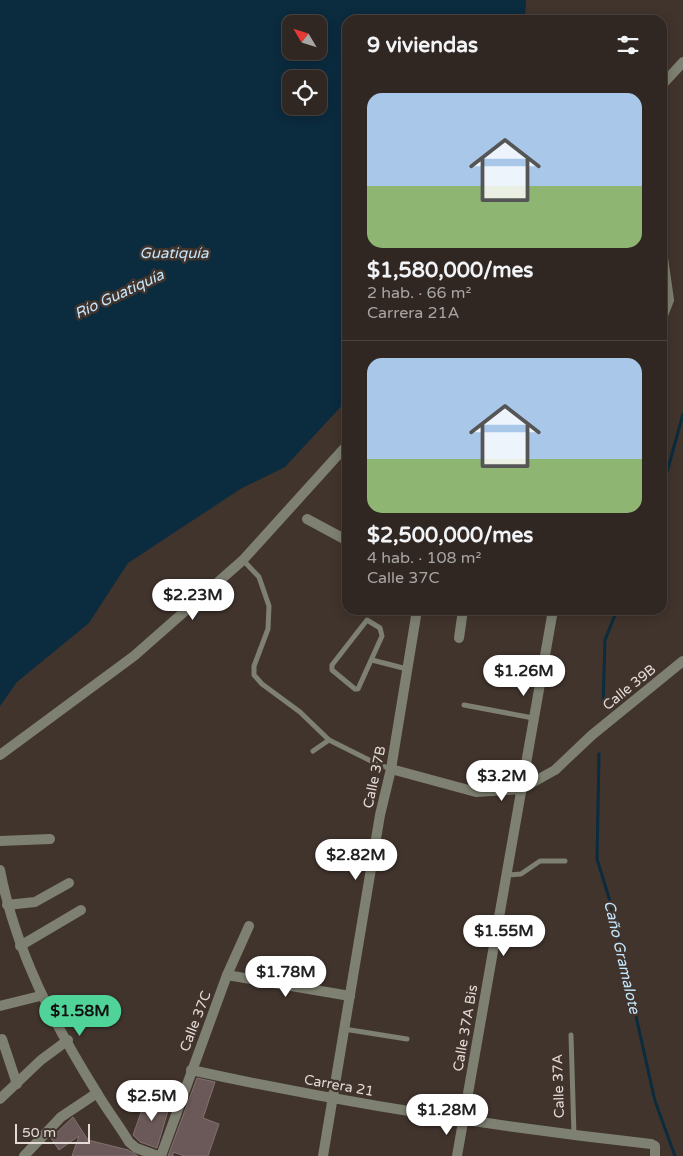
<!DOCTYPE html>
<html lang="es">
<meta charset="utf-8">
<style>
body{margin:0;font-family:"Varela Round",sans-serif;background:#392f2a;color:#f1f3f6;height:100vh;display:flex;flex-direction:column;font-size:19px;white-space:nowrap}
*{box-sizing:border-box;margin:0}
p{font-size:16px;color:#a8a5a5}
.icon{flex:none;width:28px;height:28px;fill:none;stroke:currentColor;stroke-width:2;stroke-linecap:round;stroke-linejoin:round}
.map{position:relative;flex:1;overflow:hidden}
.sheet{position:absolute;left:342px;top:15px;width:325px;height:600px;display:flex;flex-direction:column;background:#312722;border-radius:15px;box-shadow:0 2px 12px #0003,0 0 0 1px #4c4440}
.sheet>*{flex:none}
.needle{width:32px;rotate:308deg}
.fabs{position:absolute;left:282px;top:15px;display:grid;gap:10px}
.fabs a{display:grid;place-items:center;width:45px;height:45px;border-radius:10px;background:#312722;box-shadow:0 2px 12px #0003,0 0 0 1px #4c4440;font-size:25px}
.scale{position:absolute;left:15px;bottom:12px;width:75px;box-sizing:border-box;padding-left:5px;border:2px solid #e4dbd7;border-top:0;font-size:14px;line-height:18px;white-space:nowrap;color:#e4dbd7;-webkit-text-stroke:4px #41342d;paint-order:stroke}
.price{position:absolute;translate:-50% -42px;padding:0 11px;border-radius:18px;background:#fff;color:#222;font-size:16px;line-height:32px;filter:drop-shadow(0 1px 2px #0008)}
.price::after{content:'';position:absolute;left:50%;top:30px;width:15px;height:11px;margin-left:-8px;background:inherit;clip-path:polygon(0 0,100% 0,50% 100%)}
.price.selected{background:#50d398;color:#111}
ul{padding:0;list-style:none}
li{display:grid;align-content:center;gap:10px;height:265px;padding:0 25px}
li+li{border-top:1px solid #4c4440}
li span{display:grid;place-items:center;height:155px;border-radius:15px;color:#555}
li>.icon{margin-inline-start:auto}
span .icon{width:90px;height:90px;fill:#fffc;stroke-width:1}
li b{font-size:21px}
h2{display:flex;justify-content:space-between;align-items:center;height:60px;padding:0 25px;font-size:21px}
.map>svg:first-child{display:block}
.water{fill:#0b2b3e;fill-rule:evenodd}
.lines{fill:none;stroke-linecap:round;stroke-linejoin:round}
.stream{stroke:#0b2b3e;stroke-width:3}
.building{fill:#6a5958;stroke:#82716f}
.service{stroke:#7e8071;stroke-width:5}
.minor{stroke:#7e8071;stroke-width:10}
.labels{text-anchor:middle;stroke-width:5;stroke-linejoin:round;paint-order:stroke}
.street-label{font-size:14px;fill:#e4dbd7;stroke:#41342d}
.water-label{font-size:15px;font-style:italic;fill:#c4e6fd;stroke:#41342d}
</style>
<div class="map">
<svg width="683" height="1156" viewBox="0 0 683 1156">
<rect width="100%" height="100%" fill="#41342d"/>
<!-- water -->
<path class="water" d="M0 0H526L525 20H348L347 400 285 467 242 488 128 563 89 623 17 682 0 706ZM291 24H319V51H291ZM291 79H319V106H291Z"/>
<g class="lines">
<!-- stream -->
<g class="stream">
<polyline points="662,490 683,414"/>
<polyline points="603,706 605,640 617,610"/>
<polyline points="599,754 597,859 610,901 655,1101 675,1156"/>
</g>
</g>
<!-- building -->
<g class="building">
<polygon points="197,1078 215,1082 203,1118 219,1124 208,1156 185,1156 173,1152 173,1156 168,1156"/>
<polygon points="147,1096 170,1104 157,1148 140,1142 133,1135"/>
<polygon points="73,1117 88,1140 128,1150 138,1156 72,1156 79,1136 59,1150 51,1138"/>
</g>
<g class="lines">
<!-- service -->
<g class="service">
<polyline points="243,560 259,577 269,606 268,629 254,666 254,675 262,684 300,712 329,740 377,764 391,769"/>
<polygon points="367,620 380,628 382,636 358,689 355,689 332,670 332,665"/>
<polyline points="372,660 407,669"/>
<polyline points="464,705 533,718"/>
<polyline points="313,751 329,740"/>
<polyline points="507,875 521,874 540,861 565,861"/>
<polyline points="344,1029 407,1039"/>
<polyline points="571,1035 574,1135"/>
</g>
<!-- minor -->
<g class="minor">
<polyline points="662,85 683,62"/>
<polyline points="662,318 669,300 663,258"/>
<polyline points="307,519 348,541"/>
<polyline points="459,638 463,610"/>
<polyline points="0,755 134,656 243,560 348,444"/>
<polyline points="391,769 476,792 521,789 555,770 592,735 683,661"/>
<polyline points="0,841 50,839"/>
<path d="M0 870C16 953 53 1022 97 1093 107 1110 119 1125 129 1142L136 1148 158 1156"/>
<polyline points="7,905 35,902 69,883"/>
<polyline points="20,946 81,910"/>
<polyline points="227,975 350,996"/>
<polyline points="0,1006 40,996"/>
<polyline points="2,1039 17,1084"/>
<path d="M191 1070C343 1103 497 1127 651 1144L655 1146V1156"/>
<polyline points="0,1099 41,1060 68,1040"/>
<polyline points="24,1156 61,1117 97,1093"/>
<polyline points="161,1156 227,975 249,926"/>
<polyline points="323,1156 380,815 391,769 417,610"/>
<polyline points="457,1156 553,610"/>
</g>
</g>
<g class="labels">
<!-- street labels -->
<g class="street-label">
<text transform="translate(629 687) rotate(-39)" y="5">Calle 39B</text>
<text transform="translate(374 777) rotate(-78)" y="5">Calle 37B</text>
<text transform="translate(195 1021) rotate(-69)" y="5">Calle 37C</text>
<text transform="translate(465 1028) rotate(-80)" y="5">Calle 37A Bis</text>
<text transform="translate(339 1085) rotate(10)" y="5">Carrera 21</text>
<text transform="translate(558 1086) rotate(-92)" y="5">Calle 37A</text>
</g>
<!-- water labels -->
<g class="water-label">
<text x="174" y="258">Guatiquía</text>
<text transform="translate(119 294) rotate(-25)" y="5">Río Guatiquía</text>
<text transform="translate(622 957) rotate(77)" y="5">Caño Gramalote</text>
</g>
</g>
</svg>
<div class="fabs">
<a><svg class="needle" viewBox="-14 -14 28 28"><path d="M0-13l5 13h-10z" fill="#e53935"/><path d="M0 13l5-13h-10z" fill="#a8a5a5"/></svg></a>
<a><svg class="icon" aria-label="locate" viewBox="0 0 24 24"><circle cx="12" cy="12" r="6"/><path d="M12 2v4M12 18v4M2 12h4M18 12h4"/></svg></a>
</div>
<div class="scale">50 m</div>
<b class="price" style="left:193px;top:621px">$2.23M</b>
<b class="price" style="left:524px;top:697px">$1.26M</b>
<b class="price" style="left:502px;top:802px">$3.2M</b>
<b class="price" style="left:356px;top:881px">$2.82M</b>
<b class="price" style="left:504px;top:957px">$1.55M</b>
<b class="price" style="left:286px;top:998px">$1.78M</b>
<b class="price selected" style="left:80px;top:1037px">$1.58M</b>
<b class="price" style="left:152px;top:1122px">$2.5M</b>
<b class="price" style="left:447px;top:1136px">$1.28M</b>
<section class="sheet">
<h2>9 viviendas<svg class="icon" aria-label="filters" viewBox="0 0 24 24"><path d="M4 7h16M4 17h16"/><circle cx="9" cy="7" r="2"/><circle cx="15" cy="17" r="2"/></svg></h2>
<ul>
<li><span style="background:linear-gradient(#a9c7e8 60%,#8fb573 0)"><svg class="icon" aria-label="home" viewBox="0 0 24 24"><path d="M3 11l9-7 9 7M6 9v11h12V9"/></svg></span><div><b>$1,580,000/mes</b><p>2 hab. · 66 m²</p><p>Carrera 21A</p></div></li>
<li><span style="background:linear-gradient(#a9c7e8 65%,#8fb573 0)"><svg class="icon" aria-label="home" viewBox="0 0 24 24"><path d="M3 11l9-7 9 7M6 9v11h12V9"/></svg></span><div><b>$2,500,000/mes</b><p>4 hab. · 108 m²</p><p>Calle 37C</p></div></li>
</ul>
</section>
</div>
